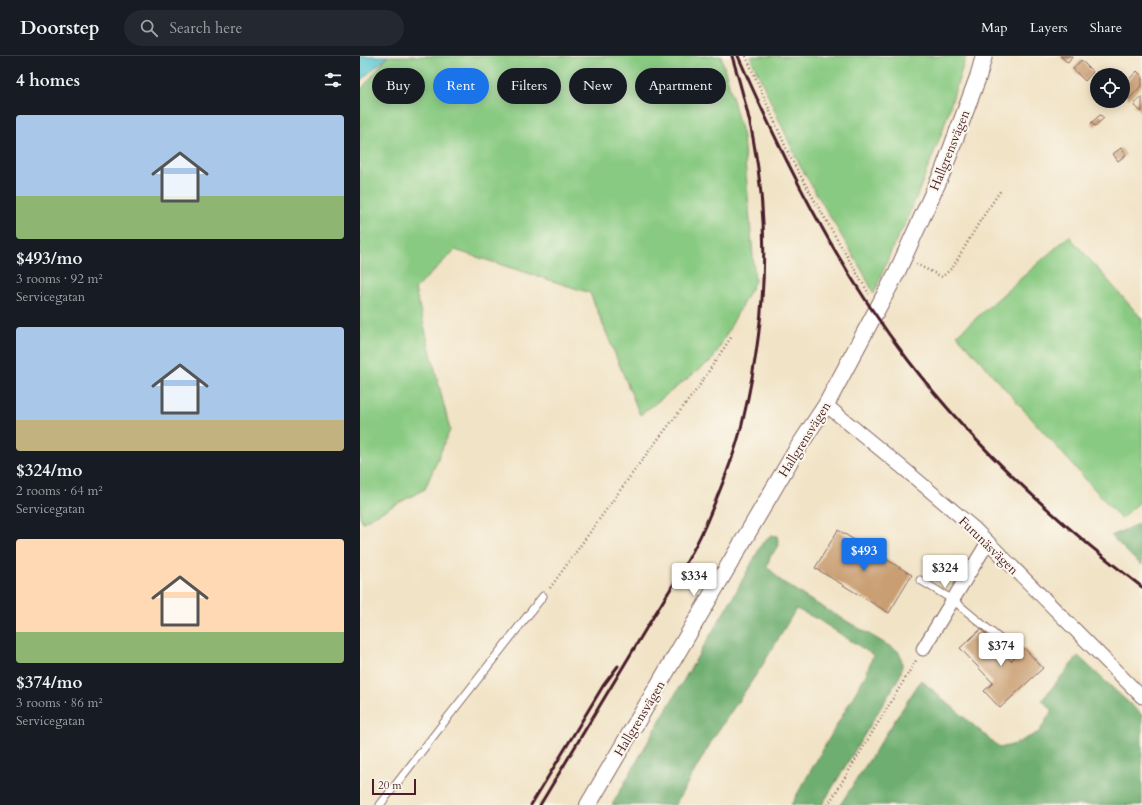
<!DOCTYPE html>
<meta charset="utf-8">
<style>
body{margin:0;font-family:Cardo,serif;background:#242831;color:#f1f3f6;height:100vh;display:flex;flex-direction:column;font-size:15px;white-space:nowrap}
*{box-sizing:border-box;margin:0}
p{font-size:13px;color:#9ea1a6}
.icon{flex:none;width:22px;height:22px;fill:none;stroke:currentColor;stroke-width:2;stroke-linecap:round;stroke-linejoin:round}
.map{position:relative;flex:1;overflow:hidden}
.panel{display:flex;flex-direction:column;background:#171b24;width:360px}
.panel>*{flex:none}
.top-card{position:absolute;left:12px;top:12px;width:380px;height:36px;display:flex;gap:8px}
.tools{position:absolute;left:730px;top:12px;display:grid;gap:8px}
.tools a{display:grid;place-items:center;width:40px;height:40px;border-radius:50%;background:#171b24;box-shadow:0 2px 10px #0003;font-size:20px}
.scale{position:absolute;left:12px;bottom:10px;width:44px;box-sizing:border-box;padding-left:4px;border:2px solid #4a1f2b;border-top:0;font-size:11px;line-height:14px;white-space:nowrap;color:#4a1f2b;-webkit-text-stroke:3px #fbf7ec;paint-order:stroke}
.price{position:absolute;translate:-50% -34px;padding:0 9px;border-radius:4px;background:#fff;color:#222;font-size:13px;line-height:26px;filter:drop-shadow(0 1px 2px #0008)}
.price::after{content:'';position:absolute;left:50%;top:24px;width:12px;height:9px;margin-left:-6px;background:inherit;clip-path:polygon(0 0,100% 0,50% 100%)}
.price.current{background:#1a73e8;color:#fff}
ul{padding:0;list-style:none}
li{display:grid;align-content:center;gap:8px;height:212px;padding:0 16px}
li span{display:grid;place-items:center;height:124px;border-radius:4px;color:#555}
li>.icon{margin-inline-start:auto}
span .icon{width:72px;height:72px;fill:#fffc;stroke-width:1}
li b{font-size:17px}
h2{display:flex;justify-content:space-between;align-items:center;height:48px;padding:0 16px;font-size:17px}
.chip{padding:0 14px;border-radius:18px;background:#171b24;box-shadow:0 2px 10px #0003;font-size:14px;line-height:36px}
.chip.current{background:#1a73e8;color:#fff}
header{display:flex;align-items:center;gap:24px;box-sizing:border-box;height:56px;padding:0 20px;background:#171b24;border-bottom:1px solid #363941}
header strong{font-size:19px}
nav{display:flex;gap:22px;margin-inline-start:auto;font-size:14px}
.search{width:280px;height:36px;background:#242831;display:flex;align-items:center;gap:10px;box-sizing:border-box;padding:0 14px;border-radius:22px;color:#9ea1a6;font-size:15px}
main{display:flex;flex:1;min-height:0}
.map>svg:first-child{display:block}
.green{fill:#89ca82;stroke:#6a7456}
.forest{fill:#6eae70;stroke:#5c664e}
.water{fill:#5bc7d2;stroke:#52737e}
.building{fill:#c99e72}
.lines{fill:none;stroke-linecap:round;stroke-linejoin:round}
.service-casing{stroke:#846461;stroke-width:9}
.minor-casing{stroke:#846461;stroke-width:15}
.tertiary-casing{stroke:#846461;stroke-width:18}
.path{stroke:#846461;stroke-width:2.5;stroke-dasharray:1 3;stroke-linecap:butt}
.service{stroke:#fff;stroke-width:7}
.minor{stroke:#fff;stroke-width:13}
.tertiary{stroke:#fff;stroke-width:16}
.rail{stroke:#4a1f2b;stroke-width:3}
.labels{text-anchor:middle;stroke-width:4;stroke-linejoin:round;paint-order:stroke}
.street-label{font-size:13px;fill:#4a1f2b;stroke:#fbf7ec}
</style>
<header>
<strong>Doorstep</strong>
<div class="search"><svg class="icon" aria-label="search" viewBox="0 0 24 24"><circle cx="10" cy="10" r="6"/><path d="M15 15l6 6"/></svg>Search here</div>
<nav><a>Map</a><a>Layers</a><a>Share</a></nav>
</header>
<main>
<section class="panel">
<h2>4 homes<svg class="icon" aria-label="filters" viewBox="0 0 24 24"><path d="M4 7h16M4 17h16"/><circle cx="9" cy="7" r="2"/><circle cx="15" cy="17" r="2"/></svg></h2>
<ul>
<li><span style="background:linear-gradient(#a9c7e8 65%,#8fb573 0)"><svg class="icon" aria-label="home" viewBox="0 0 24 24"><path d="M3 11l9-7 9 7M6 9v11h12V9"/></svg></span><div><b>$493/mo</b><p>3 rooms · 92 m²</p><p>Servicegatan</p></div></li>
<li><span style="background:linear-gradient(#a9c7e8 75%,#c2b280 0)"><svg class="icon" aria-label="home" viewBox="0 0 24 24"><path d="M3 11l9-7 9 7M6 9v11h12V9"/></svg></span><div><b>$324/mo</b><p>2 rooms · 64 m²</p><p>Servicegatan</p></div></li>
<li><span style="background:linear-gradient(#ffd9b3 75%,#8fb573 0)"><svg class="icon" aria-label="home" viewBox="0 0 24 24"><path d="M3 11l9-7 9 7M6 9v11h12V9"/></svg></span><div><b>$374/mo</b><p>3 rooms · 86 m²</p><p>Servicegatan</p></div></li>
</ul>
</section>
<div class="map">
<svg width="782" height="749" viewBox="0 0 782 749">
<rect width="100%" height="100%" fill="#fbf7ec"/>
<filter id="ink" filterUnits="userSpaceOnUse"><feTurbulence type="fractalNoise" baseFrequency=".025" numOctaves="2"/><feDisplacementMap in="SourceGraphic" scale="8" xChannelSelector="R" yChannelSelector="G"/><feConvolveMatrix kernelMatrix="1 2 1 2 8 2 1 2 1" color-interpolation-filters="sRGB"/></filter>
<filter id="wash" filterUnits="userSpaceOnUse"><feTurbulence type="fractalNoise" baseFrequency=".012" numOctaves="4" result="noise"/><feDisplacementMap in="SourceGraphic" scale="16" xChannelSelector="R" yChannelSelector="G"/><feGaussianBlur stdDeviation="0.9" result="paint"/><feColorMatrix in="noise" values="0 0 0 0 0 0 0 0 0 0 0 0 0 0 0 0 0 1.4 0 .05"/><feComposite in="paint" operator="in"/></filter>
<g filter="url(#wash)">
<rect width="100%" height="100%" fill="#f1e3c6"/>
<!-- green -->
<g class="green">
<polygon points="28,0 361,0 383,81 395,225 353,303 280,359 230,237 95,194 55,233 90,374 65,433 3,466 0,461 0,35"/>
<polygon points="390,0 606,0 582,76 560,132 545,168 533,190 514,238 503,216 440,110"/>
<polygon points="709,180 782,263 782,444 761,463 597,279"/>
</g>
<!-- forest -->
<g class="forest">
<polygon points="782,466 782,509 773,502 751,480"/>
<path d="M411 479 417 480 419 490 410 501 407 510 420 524 447 542 538 595C543 604 543 610 540 620L462 749H431L506 618 513 599 457 563 436 553 402 610 354 681 315 749H252L303 659 377 534 403 486Z"/>
<polygon points="718,600 782,659 782,749 480,749 561,624 640,692 655,688 679,676 692,654 682,644"/>
</g>
<!-- water -->
<polygon class="water" points="0,0 28,0 0,25"/>
<g id="blocks">
<!-- building -->
<g class="building">
<polygon points="700,0 713,0 708,7"/>
<polygon points="721,4 733,16 725,25 713,13"/>
<polygon points="777,15 782,20 782,29 769,43 763,37 763,30"/>
<polygon points="782,40 782,56 774,49"/>
<polygon points="740,59 744,62 735,70 731,67"/>
<polygon points="761,92 766,99 758,105 753,98"/>
<polygon points="478,474 552,519 529,557 455,512"/>
<polygon points="621,573 651,605 664,592 683,612 640,652 624,635 633,627 600,592"/>
</g>
</g>
</g>
<g filter="url(#ink)">
<use href="#blocks" fill-opacity="0" stroke="#846461" stroke-width="1"/>
<g class="lines">
<defs>
<g id="service">
<polyline points="560,524 593,544 646,588"/>
<polyline points="20,749 85,665 183,540"/>
</g>
<g id="minor">
<polyline points="466,349 543,412 615,473 782,641"/>
<polyline points="563,593 628,486"/>
</g>
<polyline id="tertiary" points="228,749 437,393 466,349 537,216 583,115 618,21 624,0"/>
</defs>
<!-- service casing -->
<use href="#service" class="service-casing"/>
<!-- minor casing -->
<use href="#minor" class="minor-casing"/>
<!-- tertiary casing -->
<use href="#tertiary" class="tertiary-casing"/>
<!-- path -->
<g class="path">
<polyline points="386,0 430,101 456,147 509,238"/>
<polyline points="556,208 582,221 593,211 620,165 641,134"/>
<polyline points="190,532 282,404 337,333 372,280"/>
<polyline points="468,749 557,603"/>
</g>
<!-- service -->
<use href="#service" class="service"/>
<!-- minor -->
<use href="#minor" class="minor"/>
<!-- tertiary -->
<use href="#tertiary" class="tertiary"/>
<!-- rail -->
<g class="rail">
<path d="M378 0C424 105 478 213 548 304 615 391 695 465 782 531"/>
<polyline points="171,749 243,630 258,610"/>
<path d="M180 749C215 691 250 633 284 576 305 541 328 508 345 470 359 437 375 399 383 364 405 272 411 175 393 82 388 55 380 27 372 0"/>
</g>
</g>
</g>
<g class="labels">
<!-- street labels -->
<g class="street-label">
<text transform="translate(589 94) rotate(-68)" y="5">Hallgrensvägen</text>
<text transform="translate(444 383) rotate(-58)" y="5">Hallgrensvägen</text>
<text transform="translate(629 489) rotate(44)" y="5">Furunäsvägen</text>
<text transform="translate(279 662) rotate(-59)" y="5">Hallgrensvägen</text>
</g>
</g>
</svg>
<div class="tools">
<a><svg class="icon" aria-label="locate" viewBox="0 0 24 24"><circle cx="12" cy="12" r="6"/><path d="M12 2v4M12 18v4M2 12h4M18 12h4"/></svg></a>
</div>
<div class="scale">20 m</div>
<b class="price current" style="left:504px;top:516px">$493</b>
<b class="price" style="left:585px;top:533px">$324</b>
<b class="price" style="left:334px;top:541px">$334</b>
<b class="price" style="left:641px;top:611px">$374</b>
<div class="top-card">
<a class="chip">Buy</a>
<a class="chip current">Rent</a>
<a class="chip">Filters</a>
<a class="chip">New</a>
<a class="chip">Apartment</a>
</div>
</div>
</main>
